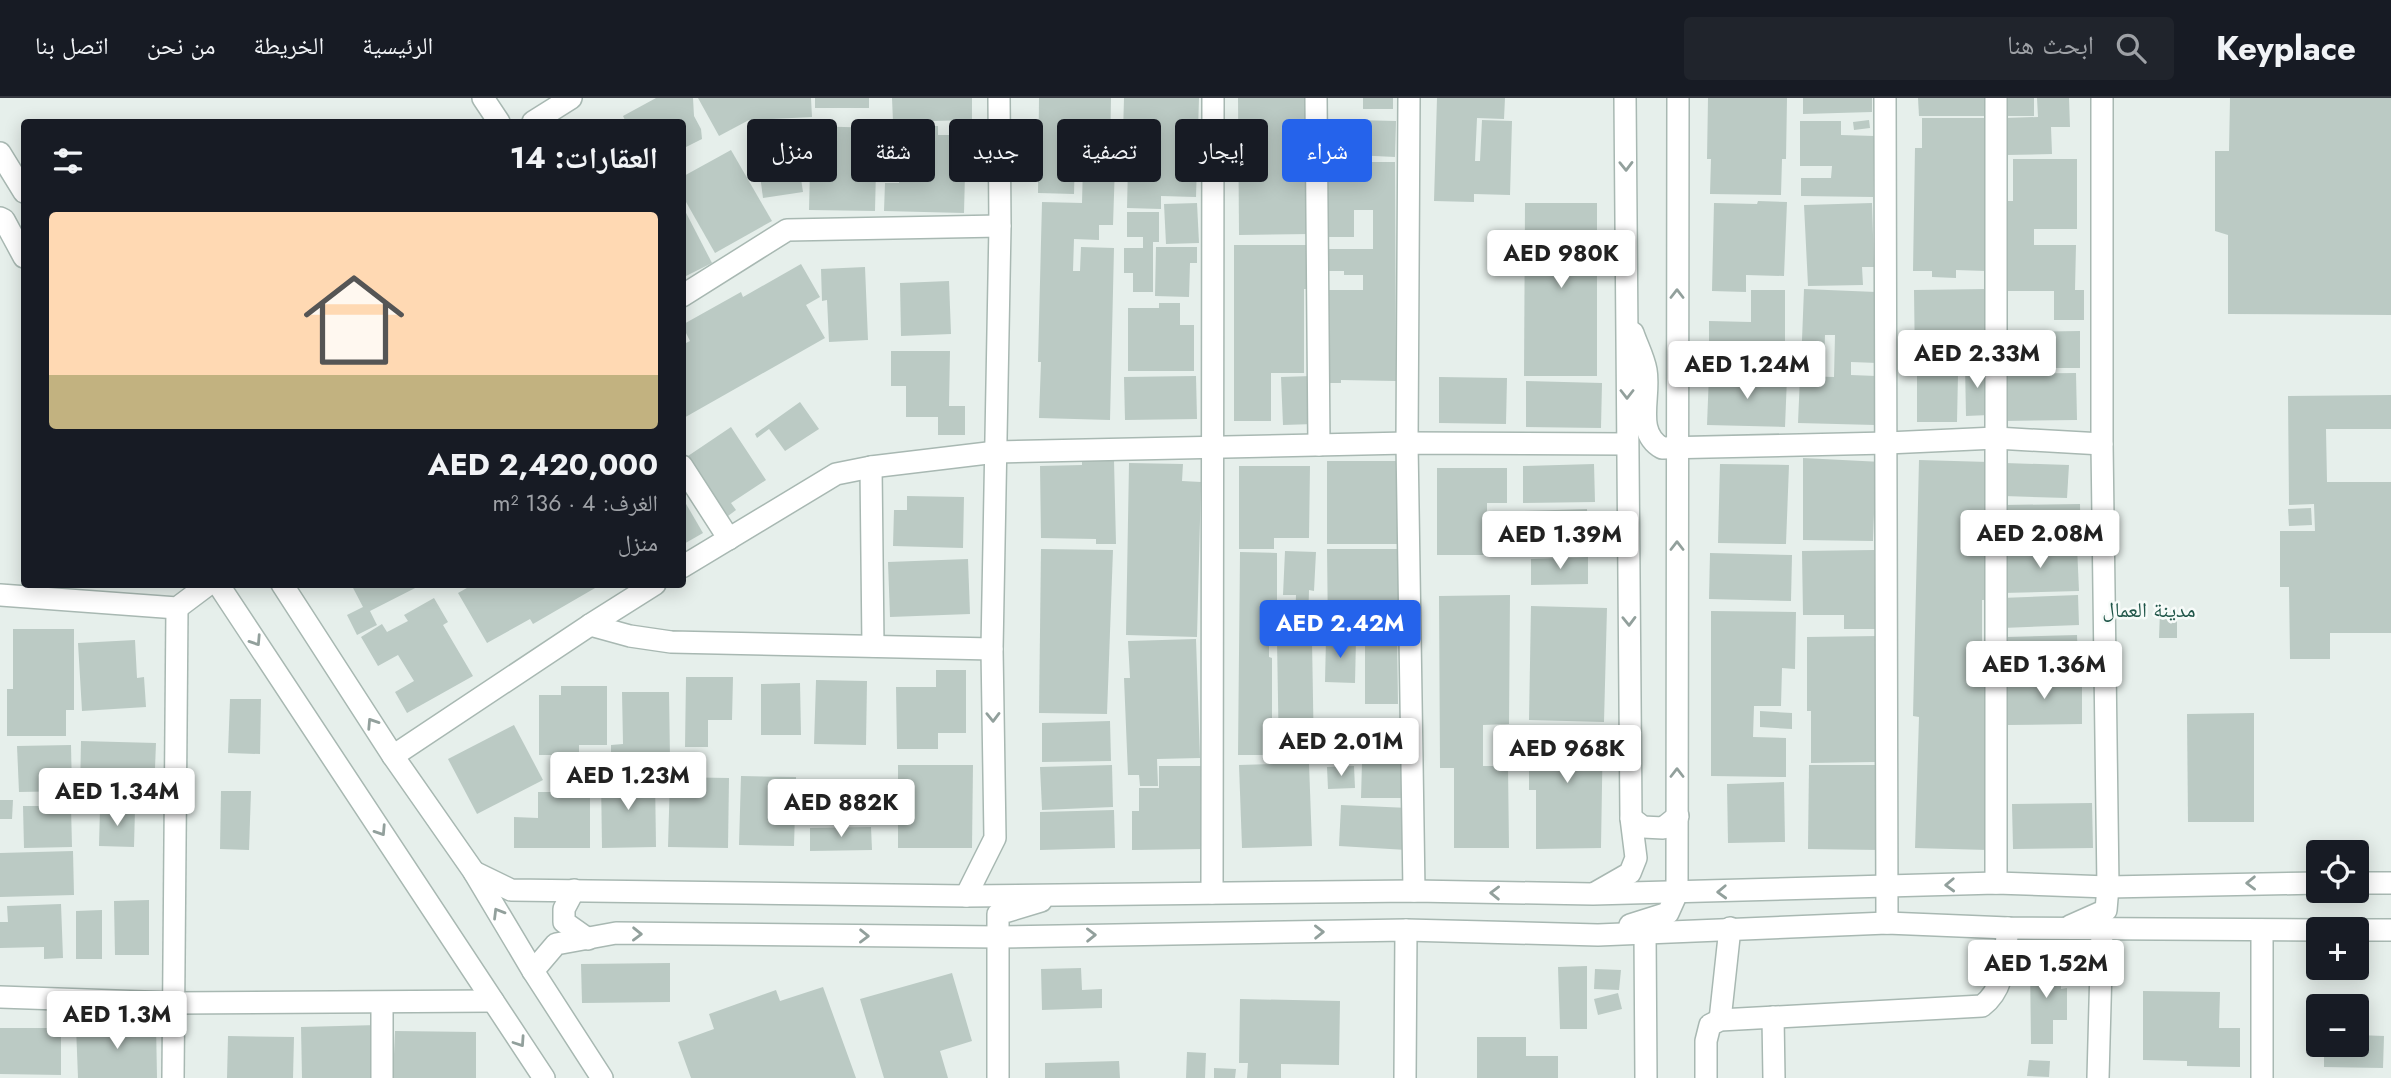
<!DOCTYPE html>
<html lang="ar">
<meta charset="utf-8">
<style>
body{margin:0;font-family:Jost,"Noto Naskh Arabic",sans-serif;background:#20242c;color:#f1f3f6;direction:rtl;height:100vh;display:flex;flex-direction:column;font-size:26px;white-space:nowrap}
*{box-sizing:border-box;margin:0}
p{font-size:23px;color:#9ea1a6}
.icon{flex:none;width:38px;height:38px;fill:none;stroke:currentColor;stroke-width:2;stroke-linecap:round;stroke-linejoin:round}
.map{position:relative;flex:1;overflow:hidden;direction:ltr}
.drawer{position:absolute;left:21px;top:21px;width:665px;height:469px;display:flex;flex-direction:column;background:#171b24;border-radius:7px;box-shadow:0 4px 18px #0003;direction:rtl}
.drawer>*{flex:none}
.top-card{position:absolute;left:707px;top:21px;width:665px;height:63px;direction:rtl;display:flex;gap:14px}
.controls{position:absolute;left:2306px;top:742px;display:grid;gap:14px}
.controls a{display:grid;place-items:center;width:63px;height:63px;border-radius:7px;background:#171b24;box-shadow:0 4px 18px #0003;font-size:35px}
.price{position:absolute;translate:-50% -60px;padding:0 16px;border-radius:7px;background:#fff;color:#222;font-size:23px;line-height:46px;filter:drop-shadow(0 2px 4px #0008)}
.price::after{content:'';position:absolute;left:50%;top:42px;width:21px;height:16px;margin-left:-10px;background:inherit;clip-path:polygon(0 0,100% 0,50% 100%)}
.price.on{background:#2563eb;color:#fff}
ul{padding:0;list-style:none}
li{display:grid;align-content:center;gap:14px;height:371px;padding:0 28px}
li+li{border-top:2px solid #363941}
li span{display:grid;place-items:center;height:217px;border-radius:7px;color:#555}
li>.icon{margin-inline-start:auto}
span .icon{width:126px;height:126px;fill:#fffc;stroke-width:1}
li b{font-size:30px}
h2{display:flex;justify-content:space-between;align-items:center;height:84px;padding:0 28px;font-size:30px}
.tag{padding:0 24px;border-radius:7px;background:#171b24;box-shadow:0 4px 18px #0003;font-size:24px;line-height:63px}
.tag.on{background:#2563eb;color:#fff}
header{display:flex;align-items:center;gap:42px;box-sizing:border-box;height:98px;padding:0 35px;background:#171b24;border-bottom:2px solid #363941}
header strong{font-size:33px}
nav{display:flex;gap:38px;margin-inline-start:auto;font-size:24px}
.search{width:490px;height:63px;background:#20242c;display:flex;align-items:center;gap:18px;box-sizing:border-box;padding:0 24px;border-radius:7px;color:#9ea1a6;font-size:26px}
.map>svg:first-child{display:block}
.building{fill:#bbcac4}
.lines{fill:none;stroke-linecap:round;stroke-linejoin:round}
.minor-casing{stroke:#a8b8b2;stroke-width:24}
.minor{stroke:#fff;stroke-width:21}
.oneway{stroke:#92a09c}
.labels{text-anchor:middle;stroke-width:5;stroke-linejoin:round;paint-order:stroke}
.neighbourhood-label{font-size:21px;fill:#1f5548;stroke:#f7fbf9}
</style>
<header>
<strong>Keyplace</strong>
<div class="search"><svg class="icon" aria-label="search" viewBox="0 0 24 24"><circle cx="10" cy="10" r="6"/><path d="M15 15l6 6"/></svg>ابحث هنا</div>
<nav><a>الرئيسية</a><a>الخريطة</a><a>من نحن</a><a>اتصل بنا</a></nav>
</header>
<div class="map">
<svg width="2391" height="980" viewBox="0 0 2391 980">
<rect width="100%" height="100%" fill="#e6efeb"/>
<!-- building -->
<g class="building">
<polygon points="656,0 693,0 694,18 701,31 702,41 682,51 682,24 626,24 623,18"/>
<polygon points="698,0 811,0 812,19 749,22 719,38"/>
<rect x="815" y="0" width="54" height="10"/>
<polygon points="892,0 972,0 972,22 893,24"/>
<polygon points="1039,0 1111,0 1110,59 1075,58 1074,96 1038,95"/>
<polygon points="1124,0 1199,0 1196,99 1161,98 1161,111 1127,110 1128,66 1154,67 1154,56 1126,55 1127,36 1123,36"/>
<polygon points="1238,0 1310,0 1311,136 1239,137"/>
<rect x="1363" y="0" width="30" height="11"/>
<polygon points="1437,0 1505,0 1504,21 1477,20 1475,63 1480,63 1482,22 1512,23 1510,97 1474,96 1474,104 1434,103"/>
<polygon points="1708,0 1787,0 1786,61 1782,61 1781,97 1710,96 1711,61 1707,61"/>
<polygon points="1803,0 1872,0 1872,14 1803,16"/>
<polygon points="1918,0 1992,0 1992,18 1919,18"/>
<rect x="2002" y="0" width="32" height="18"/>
<polygon points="2037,0 2069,0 2070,29 2051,29 2052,56 2006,57 2005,20 2038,19"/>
<polygon points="2230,0 2391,0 2391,217 2228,216 2228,137 2215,133 2215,53 2229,53"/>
<polygon points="1922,20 1989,20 1986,173 1956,172 1956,180 1932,179 1932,173 1913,173 1915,50 1922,50"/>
<polygon points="1355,22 1396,23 1395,59 1354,57"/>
<polygon points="1869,22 1870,30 1854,32 1853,24"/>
<polygon points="1800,23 1841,23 1841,37 1874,38 1873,99 1801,98 1801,80 1831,80 1832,68 1800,68"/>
<polygon points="811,28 877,30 875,113 809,112"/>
<polygon points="914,28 938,28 938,37 966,37 964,115 884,113 885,85 899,85 900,56 914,57"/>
<polygon points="1321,33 1351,34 1350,56 1320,56"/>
<polygon points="795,41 803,94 763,100 756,47"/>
<polygon points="731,52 772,123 715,155 682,97 682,79"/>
<polygon points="2013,61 2077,61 2077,131 2034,131 2034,147 2076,147 2075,192 2084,192 2084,222 2054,222 2054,193 2006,193 2007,103 2013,103"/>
<polygon points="1323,64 1395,64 1396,283 1341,282 1341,285 1326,285 1327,192 1363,192 1363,177 1344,177 1344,173 1324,173 1324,151 1373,151 1373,112 1354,112 1354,139 1322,139"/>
<polygon points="1083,66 1115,67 1113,127 1099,127 1099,142 1074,141 1073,173 1080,173 1081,149 1114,150 1110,322 1039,320 1041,264 1038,264 1042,104 1082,105"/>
<polygon points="1758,103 1787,104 1784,178 1746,177 1746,194 1712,193 1714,105 1757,106"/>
<polygon points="1197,105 1199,145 1166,146 1164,106"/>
<polygon points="1525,105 1597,105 1597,278 1524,278"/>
<polygon points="1872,105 1874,169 1862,169 1863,187 1808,188 1804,107"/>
<polygon points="682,107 712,165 682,180"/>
<polygon points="1127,114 1159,114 1159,144 1153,144 1153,194 1133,194 1133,175 1124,175 1124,150 1143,150 1143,139 1127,139"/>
<polygon points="1234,147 1312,147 1312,191 1304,191 1304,275 1271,275 1271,323 1234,323"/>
<polygon points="1156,149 1197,149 1197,165 1190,165 1189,199 1155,198"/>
<polygon points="801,166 820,199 806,207 825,240 682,321 682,247 690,243 682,227 741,194 743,199"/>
<polygon points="865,169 868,242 829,244 827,202 822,203 821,171"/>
<polygon points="949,183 951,236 901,238 900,185"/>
<polygon points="1804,191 1876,194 1878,265 1851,264 1851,277 1876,278 1875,327 1798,325 1800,278 1834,279 1835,237 1825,237 1824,267 1801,267"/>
<polygon points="1988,191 1989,246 1956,246 1957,268 1915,269 1914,192"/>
<polygon points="1751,192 1785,192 1785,256 1753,255 1753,259 1709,257 1709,223 1751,224"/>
<polygon points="1159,205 1180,205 1180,227 1194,227 1194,273 1128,273 1128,210 1159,210"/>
<polygon points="2080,233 2080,270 2007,270 2006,234"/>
<polygon points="1963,247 1987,248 1987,265 1962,265"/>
<polygon points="891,253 950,253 949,308 965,308 965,337 938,337 938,319 906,319 906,288 891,288"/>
<polygon points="1965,267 1988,267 1989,317 1966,318"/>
<polygon points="2076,275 2077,322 2004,323 2004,276"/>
<polygon points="1709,276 1787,279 1785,329 1707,327"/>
<polygon points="1917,276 1958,276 1957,324 1917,324"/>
<polygon points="1196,278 1197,321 1125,322 1124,279"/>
<polygon points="1312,278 1314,326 1283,327 1281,279"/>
<polygon points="1439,279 1507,280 1506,326 1439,325"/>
<polygon points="1526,283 1602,285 1601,330 1526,329"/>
<polygon points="2391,297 2391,331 2326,331 2327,384 2391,384 2391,535 2330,535 2330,561 2290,561 2289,489 2280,489 2280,433 2315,433 2314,406 2289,407 2288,298"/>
<polygon points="800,304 819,331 785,353 769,331 757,340 755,336"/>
<polygon points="731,329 766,382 731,405 736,412 728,418 688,358"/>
<polygon points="1803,360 1882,364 1882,416 1874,416 1873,443 1803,442"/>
<polygon points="1082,362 1114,362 1116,446 1096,446 1096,441 1041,440 1040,368 1082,367"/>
<polygon points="1919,362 1989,364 1989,502 1982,502 1982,577 1992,577 1988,752 1915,750 1919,619 1913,618"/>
<rect x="1327" y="363" width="75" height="83"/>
<polygon points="1129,365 1183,366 1182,383 1201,384 1197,539 1126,537"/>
<polygon points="2005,365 2069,367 2067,400 2004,398"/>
<polygon points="1594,366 1595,404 1523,405 1523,368"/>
<polygon points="1720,366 1789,367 1786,446 1718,445"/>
<polygon points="1239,368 1310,368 1309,440 1274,440 1274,451 1239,451"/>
<polygon points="1437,370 1507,370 1507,405 1487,405 1487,414 1510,414 1510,457 1437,457"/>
<polygon points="907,398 964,399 963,450 893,448 894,412 907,412"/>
<polygon points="682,399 703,435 682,447"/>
<polygon points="2080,406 2081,445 2006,447 2005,407"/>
<polygon points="2311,410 2312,427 2289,428 2288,411"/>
<polygon points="1587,411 1588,451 1524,452 1523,413"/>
<polygon points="2077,448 2079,493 2002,495 2001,450"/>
<polygon points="1041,451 1113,452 1107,616 1039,615"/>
<polygon points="1327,451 1402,451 1403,535 1397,535 1398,606 1365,606 1365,537 1328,537"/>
<polygon points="1874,452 1876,531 1844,531 1844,517 1803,517 1802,453"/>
<polygon points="1285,453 1316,454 1314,493 1309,492 1308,528 1295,528 1296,497 1283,497"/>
<polygon points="1240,454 1277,455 1277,541 1269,541 1269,559 1272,560 1272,657 1238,657"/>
<polygon points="1710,455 1792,457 1791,503 1709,501"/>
<polygon points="1588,459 1588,486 1531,487 1531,461"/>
<polygon points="968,461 970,516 890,519 888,464"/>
<polygon points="351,486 423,486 370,513 377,527 357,537 347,517 363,509"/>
<polygon points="474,486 602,486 533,526 530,521 487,545 458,495"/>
<polygon points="1510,497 1509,626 1483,627 1483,668 1508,668 1509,750 1454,750 1454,670 1440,670 1439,498"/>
<polygon points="2078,497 2079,527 2002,530 2001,500"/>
<polygon points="434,500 448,524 443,527 473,578 407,615 395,594 414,583 398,557 378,568 361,539 382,526 387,534 408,523 404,517"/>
<polygon points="1531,508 1607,510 1604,624 1529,622"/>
<polygon points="1711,513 1796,514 1795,571 1782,570 1781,608 1754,608 1753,639 1786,640 1786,679 1711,678"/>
<polygon points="2160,514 2177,514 2177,540 2159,540"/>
<polygon points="13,531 74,531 74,612 66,612 66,638 7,638 7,591 13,591"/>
<polygon points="2077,537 2078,564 2007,566 2006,539"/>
<polygon points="1878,538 1878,622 1875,622 1875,664 1811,665 1811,613 1807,613 1807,539"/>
<polygon points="1326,540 1356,541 1355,585 1325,584"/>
<polygon points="1196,541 1200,660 1157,661 1158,688 1140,688 1139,677 1128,677 1124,580 1130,580 1128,543"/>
<polygon points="135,542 137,580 144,579 146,609 82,613 78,545"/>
<polygon points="1277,542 1312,542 1314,660 1279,661"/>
<polygon points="936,572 966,572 966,635 938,635 938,651 897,651 896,589 936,589"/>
<polygon points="686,579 733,579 732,622 708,622 708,649 685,649"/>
<polygon points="2082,579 2082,626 2007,627 2007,580"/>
<polygon points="816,582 867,583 866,647 814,646"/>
<polygon points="800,585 801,637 761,637 761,586"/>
<polygon points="561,588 607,588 607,647 579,647 579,657 539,657 539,597 561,597"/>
<polygon points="622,594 669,594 670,661 611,661 611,647 623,646"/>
<polygon points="230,601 261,601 260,656 228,655"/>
<polygon points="1760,613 1792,615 1792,631 1760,629"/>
<polygon points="2254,615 2254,724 2188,724 2187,616"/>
<polygon points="1110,623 1111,663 1042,664 1042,625"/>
<polygon points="1375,623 1405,624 1402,649 1401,700 1361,700 1362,664 1329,664 1330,625 1375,626"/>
<polygon points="514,627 543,682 477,716 448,661"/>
<polygon points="1603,627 1601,750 1536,751 1536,692 1529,692 1529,628"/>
<polygon points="81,643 156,645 154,696 80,694"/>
<polygon points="71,647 72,693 19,694 17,648"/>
<polygon points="1309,665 1312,748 1242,750 1239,667"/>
<polygon points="898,667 973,667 972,750 898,750"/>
<polygon points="1112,667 1113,709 1042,712 1040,669"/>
<polygon points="1809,667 1879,667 1880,752 1808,751"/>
<polygon points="1159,668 1202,668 1204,751 1132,752 1132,713 1139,713 1139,690 1159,690"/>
<polygon points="1354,668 1355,690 1328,691 1327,669"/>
<polygon points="552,676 590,677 590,750 514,750 514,719 538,720 538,694 552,694"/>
<polygon points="741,678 796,679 794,748 739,747"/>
<polygon points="655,679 656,749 602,750 601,680"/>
<polygon points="670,679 729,680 728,750 668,749"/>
<polygon points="825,681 862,681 862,725 808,725 808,690 825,689"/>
<polygon points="1784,684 1785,744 1728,745 1727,686"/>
<polygon points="221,693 251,693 249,752 220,751"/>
<polygon points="0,702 13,702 12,721 0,721"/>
<polygon points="2092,705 2093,750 2013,751 2012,706"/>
<polygon points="1341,707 1409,710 1407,752 1339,748"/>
<polygon points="23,708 71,708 72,749 24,750"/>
<polygon points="100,710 135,711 134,749 99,748"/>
<polygon points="1114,712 1115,750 1040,752 1040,714"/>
<polygon points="871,729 872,752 810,753 810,730"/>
<polygon points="73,753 74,797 0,799 0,755"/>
<polygon points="149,802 149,857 115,857 114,803"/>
<polygon points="61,806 63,860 44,861 44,849 0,850 0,824 8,824 7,808"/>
<polygon points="102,812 102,861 76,861 76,813"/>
<polygon points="2061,863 2061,891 2067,890 2067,922 2053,922 2053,946 2031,946 2030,864"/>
<polygon points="670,865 670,904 582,905 581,866"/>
<polygon points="1587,868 1587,931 1560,931 1558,869"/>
<polygon points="1081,870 1082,892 1102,891 1102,910 1042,912 1041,871"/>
<polygon points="1595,871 1621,872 1619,892 1594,891"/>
<polygon points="952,875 972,943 940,953 948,980 884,980 860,901"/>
<polygon points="823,889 856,980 691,980 678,944 714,931 709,916 776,892 780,903"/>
<polygon points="2143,893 2220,894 2219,930 2240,930 2240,969 2187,968 2187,963 2143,962"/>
<polygon points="1618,895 1622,911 1598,917 1594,901"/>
<polygon points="1240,901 1340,903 1339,967 1281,966 1281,980 1247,980 1248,965 1239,965"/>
<polygon points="156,926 157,980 78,980 76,928"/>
<polygon points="378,927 380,980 302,980 301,929"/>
<polygon points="0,930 61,930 61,977 0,976"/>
<polygon points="395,933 476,934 476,980 393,980"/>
<polygon points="2357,937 2384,938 2383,970 2324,969 2324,947 2357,947"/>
<polygon points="228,938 294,939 293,980 227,980"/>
<polygon points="1477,939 1526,939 1526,958 1558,958 1558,980 1477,980"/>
<polygon points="1187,954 1206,955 1205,980 1186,980"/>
<polygon points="2029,962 2050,963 2049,979 2027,978"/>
<polygon points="1119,963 1120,980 1045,980 1045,965"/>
<polygon points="1214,970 1236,971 1235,980 1214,980"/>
</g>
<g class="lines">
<defs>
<g id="minor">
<polyline points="483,0 499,24"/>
<polyline points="1316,0 1319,347"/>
<polyline points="1409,0 1407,345 1414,793"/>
<polyline points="1885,0 1887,825"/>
<polyline points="1996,0 1996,785"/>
<polyline points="533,24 571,0"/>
<polyline points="0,55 24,94"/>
<polyline points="0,120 4,122 24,159"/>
<polyline points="682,198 787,132 1000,128"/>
<path d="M1633 235C1637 247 1644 260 1646 272 1651 299 1634 334 1662 350L1887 345 1996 340 2102 346"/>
<polyline points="682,368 729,441"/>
<polyline points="871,369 873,548"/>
<polyline points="682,469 836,376 871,369 996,354 1407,345 1627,346"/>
<polyline points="218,486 544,980"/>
<polyline points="282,486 393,658 474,774 533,873 602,980"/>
<polyline points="0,497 177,510 209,486"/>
<polyline points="590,527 630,538 671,544 992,551"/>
<polyline points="393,658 590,527 655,486"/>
<polyline points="1631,720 1643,729 1663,730 1678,718"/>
<polyline points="474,774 511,792 966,798 1414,793 1593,796 1996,785 2108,789 2319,785"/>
<polyline points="2357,785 2391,785"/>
<polyline points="574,792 564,811 564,824 588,841"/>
<polyline points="1212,795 1213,0"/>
<polyline points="1595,795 1630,775 1636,760 1631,720 1625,0"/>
<polyline points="966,798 995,740 992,551 1000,128 999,0"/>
<polyline points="1630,827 1668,815 1677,795 1678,0"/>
<polyline points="2070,828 2106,812 2108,789 2102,346 2102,0"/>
<polyline points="2262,832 2262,980"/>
<polyline points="2357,832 2391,832"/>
<polyline points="1645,834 1646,980"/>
<polyline points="533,873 556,846 616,835 998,839 1406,832 1598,837 1887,825 2008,830 2319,832"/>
<polyline points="0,899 173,905 493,903"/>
<polyline points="1773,919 1774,980"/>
<polyline points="1720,922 1730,830"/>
<polyline points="173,980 177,510"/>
<polyline points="382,980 382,905"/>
<polyline points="998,980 998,816 1041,803"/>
<polyline points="1405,980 1406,832"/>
<path d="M1706 980V943L1710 927 1720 922 1982 908C2006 890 2004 859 2008 830"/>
<polyline points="2098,980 2102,832"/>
</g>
</defs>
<!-- minor casing -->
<use href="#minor" class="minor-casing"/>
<!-- minor -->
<use href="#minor" class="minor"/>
</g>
<!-- one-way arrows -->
<defs><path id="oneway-chevron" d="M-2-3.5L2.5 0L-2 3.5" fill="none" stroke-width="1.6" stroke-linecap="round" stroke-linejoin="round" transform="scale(1.75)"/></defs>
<g class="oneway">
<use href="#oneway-chevron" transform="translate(1626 68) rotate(89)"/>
<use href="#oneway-chevron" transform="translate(1677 196) rotate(-90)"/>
<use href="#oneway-chevron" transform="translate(1627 296) rotate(90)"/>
<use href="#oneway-chevron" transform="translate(1677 448) rotate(-90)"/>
<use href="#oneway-chevron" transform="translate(1629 523) rotate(89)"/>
<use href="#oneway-chevron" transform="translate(256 543) rotate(57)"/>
<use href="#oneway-chevron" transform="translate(993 619) rotate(89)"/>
<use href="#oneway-chevron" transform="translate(372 625) rotate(-123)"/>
<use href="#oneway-chevron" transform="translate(1677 675) rotate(-90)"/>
<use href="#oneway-chevron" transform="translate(381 733) rotate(57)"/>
<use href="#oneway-chevron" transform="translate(2251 785) rotate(179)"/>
<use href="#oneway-chevron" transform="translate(1950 787) rotate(178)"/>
<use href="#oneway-chevron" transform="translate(1722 794) rotate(178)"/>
<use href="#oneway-chevron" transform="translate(1495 795) rotate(-179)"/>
<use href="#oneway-chevron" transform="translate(498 815) rotate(-121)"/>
<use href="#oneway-chevron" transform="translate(1319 834) rotate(-1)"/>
<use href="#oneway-chevron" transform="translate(637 836) rotate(1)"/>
<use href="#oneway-chevron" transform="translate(1091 837) rotate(-1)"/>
<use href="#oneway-chevron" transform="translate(864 838) rotate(1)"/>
<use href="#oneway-chevron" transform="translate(520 944) rotate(56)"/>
</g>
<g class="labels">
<!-- neighbourhood labels -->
<g class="neighbourhood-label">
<text x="2149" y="519">مدينة العمال</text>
</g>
</g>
</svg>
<div class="controls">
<a><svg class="icon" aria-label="locate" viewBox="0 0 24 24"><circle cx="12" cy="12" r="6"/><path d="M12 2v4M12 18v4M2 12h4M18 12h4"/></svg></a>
<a>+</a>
<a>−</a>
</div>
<b class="price" style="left:1561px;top:192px">AED 980K</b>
<b class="price" style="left:1977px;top:292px">AED 2.33M</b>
<b class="price" style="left:1747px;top:303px">AED 1.24M</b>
<b class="price" style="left:2040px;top:472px">AED 2.08M</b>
<b class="price" style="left:1560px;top:473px">AED 1.39M</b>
<b class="price on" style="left:1340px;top:562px">AED 2.42M</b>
<b class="price" style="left:2044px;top:603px">AED 1.36M</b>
<b class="price" style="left:1341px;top:680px">AED 2.01M</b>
<b class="price" style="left:1567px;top:687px">AED 968K</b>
<b class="price" style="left:628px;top:714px">AED 1.23M</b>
<b class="price" style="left:117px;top:730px">AED 1.34M</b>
<b class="price" style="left:841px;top:741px">AED 882K</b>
<b class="price" style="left:2046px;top:902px">AED 1.52M</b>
<b class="price" style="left:117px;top:953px">AED 1.3M</b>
<div class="top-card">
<a class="tag on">شراء</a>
<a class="tag">إيجار</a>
<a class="tag">تصفية</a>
<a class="tag">جديد</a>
<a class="tag">شقة</a>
<a class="tag">منزل</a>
</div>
<section class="drawer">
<h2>العقارات: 14<svg class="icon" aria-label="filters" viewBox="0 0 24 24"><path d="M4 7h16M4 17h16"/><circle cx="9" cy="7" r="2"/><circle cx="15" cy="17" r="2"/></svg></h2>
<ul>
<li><span style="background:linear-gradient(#ffd9b3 75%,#c2b280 0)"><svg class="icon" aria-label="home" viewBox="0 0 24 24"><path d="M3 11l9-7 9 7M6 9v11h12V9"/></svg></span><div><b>AED 2,420,000</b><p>الغرف: 4 · 136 m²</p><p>منزل</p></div></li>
</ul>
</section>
</div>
